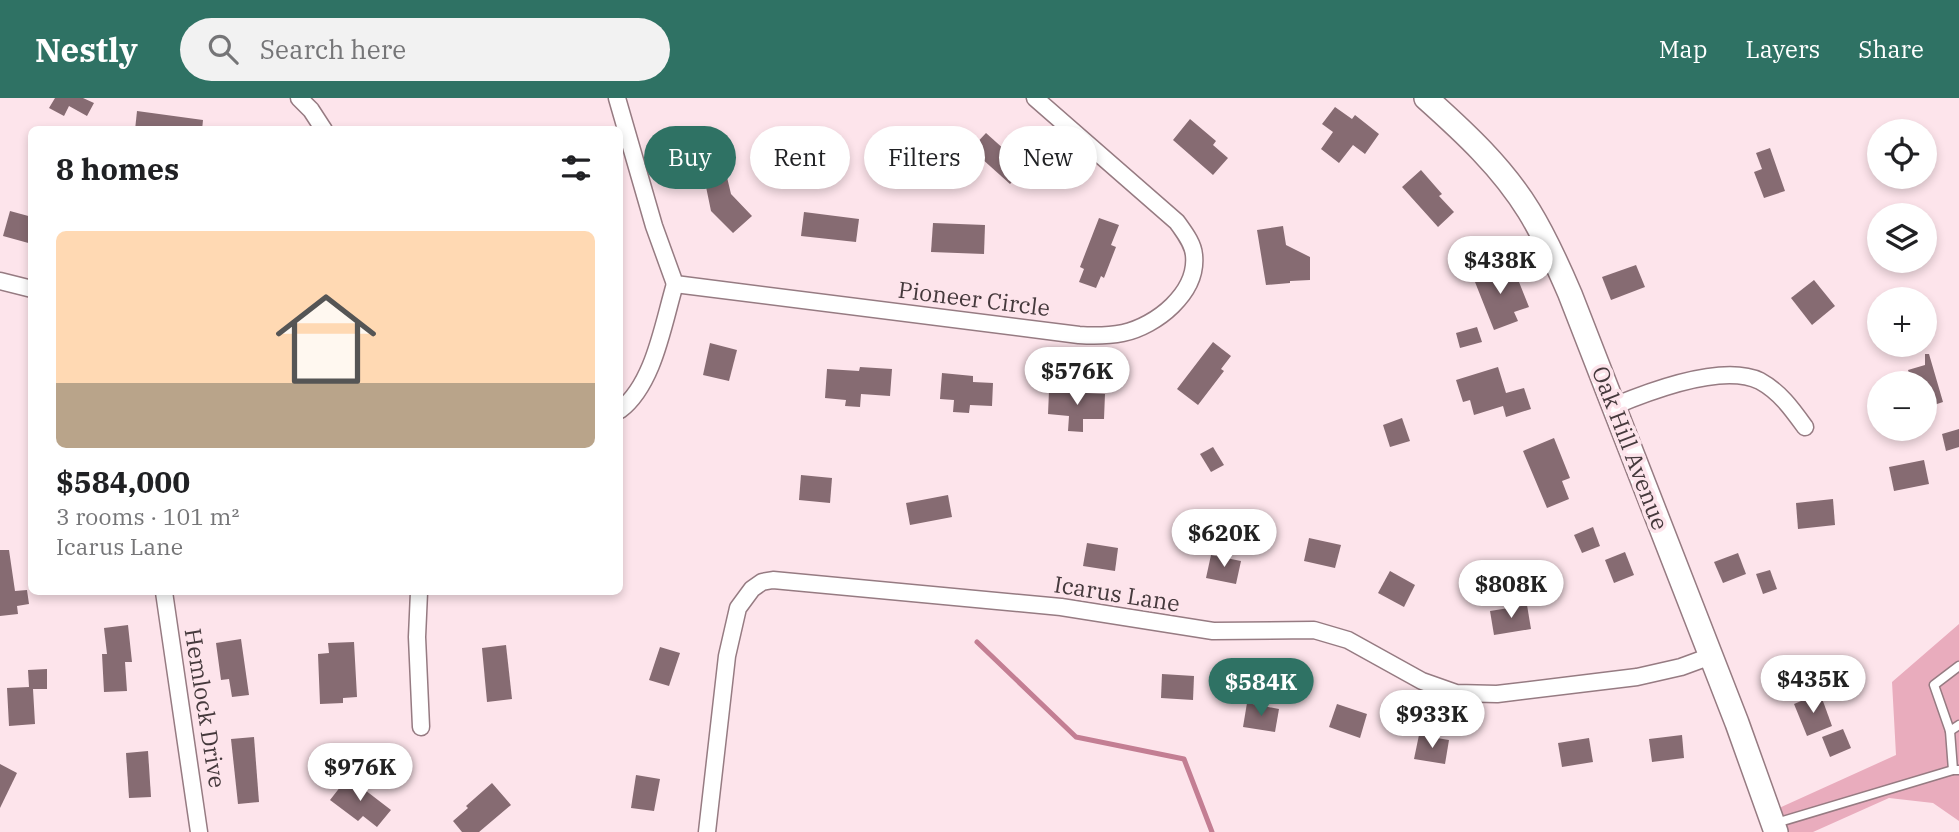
<!DOCTYPE html>
<meta charset="utf-8">
<style>
body{margin:0;font-family:"IBM Plex Serif",serif;background:#f2f2f2;color:#202124;height:100vh;display:flex;flex-direction:column;font-size:26px;white-space:nowrap}
*{box-sizing:border-box;margin:0}
p{font-size:23px;color:#757577}
.icon{flex:none;width:38px;height:38px;fill:none;stroke:currentColor;stroke-width:2;stroke-linecap:round;stroke-linejoin:round}
.map{position:relative;flex:1;overflow:hidden}
.drawer{position:absolute;left:28px;top:28px;width:595px;height:469px;display:flex;flex-direction:column;background:#fff;border-radius:10px;box-shadow:0 4px 10px #0003}
.drawer>*{flex:none}
.top-card{position:absolute;left:644px;top:28px;width:665px;height:63px;display:flex;gap:14px}
.tools{position:absolute;left:1867px;top:21px;display:grid;gap:14px}
.tools a{display:grid;place-items:center;width:70px;height:70px;border-radius:50%;background:#fff;box-shadow:0 4px 10px #0003;font-size:35px}
.price{position:absolute;translate:-50% -60px;padding:0 16px;border-radius:24px;background:#fff;color:#222;font-size:23px;line-height:46px;filter:drop-shadow(0 2px 4px #0008)}
.price::after{content:'';position:absolute;left:50%;top:42px;width:21px;height:16px;margin-left:-10px;background:inherit;clip-path:polygon(0 0,100% 0,50% 100%)}
.price.active{background:#2f7264;color:#fff}
ul{padding:0;list-style:none}
li{display:grid;align-content:center;gap:14px;height:371px;padding:0 28px}
li span{display:grid;place-items:center;height:217px;border-radius:10px;color:#555}
li>.icon{margin-inline-start:auto}
span .icon{width:126px;height:126px;fill:#fffc;stroke-width:1}
li b{font-size:30px}
h2{display:flex;justify-content:space-between;align-items:center;height:84px;padding:0 28px;font-size:30px}
.pill{padding:0 24px;border-radius:32px;background:#fff;box-shadow:0 4px 10px #0003;font-size:24px;line-height:63px}
.pill.active{background:#2f7264;color:#fff}
header{display:flex;align-items:center;gap:42px;box-sizing:border-box;height:98px;padding:0 35px;background:#2f7264;color:#fff}
header strong{font-size:33px}
nav{display:flex;gap:38px;margin-inline-start:auto;font-size:24px}
.search{width:490px;height:63px;background:#f2f2f2;display:flex;align-items:center;gap:18px;box-sizing:border-box;padding:0 24px;border-radius:38px;color:#757577;font-size:26px}
.map>svg:first-child{display:block}
.green{fill:#e9acbd}
.lines{fill:none;stroke-linecap:round;stroke-linejoin:round}
.stream{stroke:#c37e93;stroke-width:5}
.building{fill:#866b72}
.service-casing{stroke:#967b82;stroke-width:11}
.minor-casing{stroke:#967b82;stroke-width:19}
.secondary-casing{stroke:#967b82;stroke-width:26}
.service{stroke:#fff;stroke-width:8}
.minor{stroke:#fff;stroke-width:16}
.secondary{stroke:#fff;stroke-width:23}
.labels{text-anchor:middle;stroke-width:7;stroke-linejoin:round;paint-order:stroke}
.street-label{font-size:23px;fill:#45393c;stroke:#fde4eb}
</style>
<header>
<strong>Nestly</strong>
<div class="search"><svg class="icon" aria-label="search" viewBox="0 0 24 24"><circle cx="10" cy="10" r="6"/><path d="M15 15l6 6"/></svg>Search here</div>
<nav><a>Map</a><a>Layers</a><a>Share</a></nav>
</header>
<div class="map">
<svg width="1959" height="734" viewBox="0 0 1959 734">
<rect width="100%" height="100%" fill="#fde4eb"/>
<!-- green -->
<polygon class="green" points="1959,526 1959,723 1933,705 1889,700 1813,734 1776,734 1770,714 1896,657 1892,584"/>
<g class="lines">
<!-- stream -->
<polyline class="stream" points="977,544 1076,639 1184,661 1212,734"/>
</g>
<!-- building -->
<g class="building">
<polygon points="55,0 83,0 94,5 87,18 69,8 64,18 49,10"/>
<polygon points="1335,9 1352,21 1355,17 1379,36 1365,56 1353,47 1339,65 1321,51 1333,34 1322,26"/>
<polygon points="137,13 203,22 202,32 135,32"/>
<polygon points="1190,21 1216,43 1213,47 1228,60 1213,77 1173,42"/>
<polygon points="986,35 1025,70 1010,86 971,51"/>
<polygon points="1770,50 1785,93 1764,100 1754,74 1762,71 1756,55"/>
<polygon points="1421,72 1442,96 1439,98 1454,114 1438,129 1402,89"/>
<polygon points="726,75 731,96 752,118 733,135 711,113 704,79"/>
<polygon points="10,113 32,119 32,146 3,138"/>
<polygon points="804,114 859,121 856,144 801,138"/>
<polygon points="1099,120 1119,127 1111,147 1116,149 1104,180 1101,178 1096,190 1079,184 1084,171 1080,169"/>
<polygon points="933,125 985,127 984,156 931,154"/>
<polygon points="1283,128 1286,147 1310,159 1310,182 1290,183 1290,185 1266,187 1257,132"/>
<polygon points="1490,164 1494,176 1506,171 1510,182 1517,179 1529,209 1514,214 1518,223 1494,232 1475,184 1480,182 1475,170"/>
<polygon points="1636,167 1645,189 1611,202 1602,179"/>
<polygon points="1814,182 1835,208 1812,227 1791,200"/>
<polygon points="1477,229 1482,244 1460,250 1456,235"/>
<polygon points="1213,244 1231,258 1221,271 1224,273 1198,307 1177,291"/>
<polygon points="710,245 737,252 729,283 703,277"/>
<polygon points="1925,256 1929,256 1943,304 1925,310 1925,285 1912,285 1908,272 1925,267"/>
<polygon points="860,269 892,271 890,298 861,296 860,309 845,308 846,302 825,300 827,271 859,273"/>
<polygon points="1498,269 1506,295 1524,290 1531,311 1506,319 1503,308 1474,317 1470,302 1463,304 1456,282"/>
<polygon points="942,275 973,278 973,284 993,285 992,308 970,307 969,315 953,314 954,302 940,301"/>
<polygon points="1049,293 1105,296 1104,321 1083,321 1083,334 1068,333 1069,318 1048,316"/>
<polygon points="1402,320 1410,343 1390,349 1383,327"/>
<polygon points="1959,331 1959,349 1946,353 1942,336"/>
<polygon points="1554,340 1570,380 1562,383 1569,401 1547,410 1523,353"/>
<polygon points="1213,349 1224,367 1211,374 1200,356"/>
<polygon points="1924,362 1929,386 1894,393 1889,369"/>
<polygon points="801,377 832,380 830,405 799,402"/>
<polygon points="948,397 952,419 910,427 906,405"/>
<polygon points="1833,401 1835,427 1798,431 1796,405"/>
<polygon points="1593,429 1600,448 1582,455 1574,437"/>
<polygon points="1309,440 1341,447 1335,470 1304,463"/>
<polygon points="1087,445 1118,450 1115,473 1083,468"/>
<polygon points="0,452 9,452 15,493 27,492 29,506 17,508 18,516 0,518"/>
<polygon points="1625,454 1634,477 1614,485 1605,462"/>
<polygon points="1738,455 1746,476 1723,485 1714,464"/>
<polygon points="1211,457 1241,463 1236,486 1206,480"/>
<polygon points="1770,472 1777,491 1763,496 1756,476"/>
<polygon points="1390,473 1415,487 1404,509 1378,495"/>
<polygon points="1527,507 1531,531 1494,537 1490,513"/>
<polygon points="128,527 132,564 125,564 127,593 104,594 102,556 107,556 104,530"/>
<polygon points="241,541 249,597 232,599 229,581 221,582 216,545"/>
<polygon points="354,544 357,599 343,600 343,605 320,606 318,556 329,555 328,545"/>
<polygon points="506,547 512,601 487,604 482,550"/>
<polygon points="660,549 680,555 669,588 649,582"/>
<polygon points="47,571 47,591 33,591 35,626 9,628 7,590 29,589 28,572"/>
<polygon points="1162,576 1194,578 1193,602 1161,600"/>
<polygon points="1820,595 1832,628 1807,638 1794,606"/>
<polygon points="1247,605 1279,611 1275,634 1243,629"/>
<polygon points="1337,606 1367,616 1360,640 1329,629"/>
<polygon points="1843,631 1851,650 1830,659 1822,639"/>
<polygon points="1419,637 1449,642 1445,666 1414,661"/>
<polygon points="1682,637 1684,660 1652,664 1649,641"/>
<polygon points="254,639 259,704 238,706 231,641"/>
<polygon points="1589,640 1593,664 1562,669 1558,645"/>
<polygon points="148,653 151,699 129,700 126,655"/>
<polygon points="0,666 17,675 0,710"/>
<polygon points="636,677 660,681 654,713 631,710"/>
<polygon points="348,679 391,712 377,729 363,718 358,723 330,702"/>
<polygon points="492,685 511,707 479,734 462,734 453,723 468,710 466,708"/>
</g>
<g class="lines">
<defs>
<g id="service">
<polyline points="1950,633 1959,627"/>
<polyline points="1953,672 1950,633 1934,587 1959,568"/>
<polyline points="1776,725 1953,672 1959,672"/>
</g>
<g id="minor">
<polyline points="299,0 311,12 324,32"/>
<path d="M617 0 654 128 675 186 1079 237C1094 238 1108 238 1123 235 1156 228 1198 195 1194 157 1193 145 1184 134 1177 124L1035 0"/>
<polyline points="0,183 32,191"/>
<path d="M1614 308C1650 293 1723 265 1760 283 1780 294 1792 311 1805 329"/>
<path d="M620 312C654 286 663 226 675 186"/>
<polyline points="164,494 199,734"/>
<polyline points="419,494 417,539 421,629"/>
<polyline points="707,734 727,558 738,510 752,491 762,484 773,482 1061,509 1213,533 1314,532 1348,542 1422,583 1456,595 1497,596 1637,579 1681,569 1711,558"/>
</g>
<path id="secondary" d="M1426 0C1464 34 1502 69 1529 113 1545 139 1558 168 1570 196L1737 625 1776 734"/>
</defs>
<!-- service casing -->
<use href="#service" class="service-casing"/>
<!-- minor casing -->
<use href="#minor" class="minor-casing"/>
<!-- secondary casing -->
<use href="#secondary" class="secondary-casing"/>
<!-- service -->
<use href="#service" class="service"/>
<!-- minor -->
<use href="#minor" class="minor"/>
<!-- secondary -->
<use href="#secondary" class="secondary"/>
</g>
<g class="labels">
<!-- street labels -->
<g class="street-label">
<text transform="translate(974 201) rotate(7)" y="8">Pioneer Circle</text>
<text transform="translate(1630 350) rotate(69)" y="8">Oak Hill Avenue</text>
<text transform="translate(1117 496) rotate(9)" y="8">Icarus Lane</text>
<text transform="translate(205 610) rotate(81)" y="8">Hemlock Drive</text>
</g>
</g>
</svg>
<div class="tools">
<a><svg class="icon" aria-label="locate" viewBox="0 0 24 24"><circle cx="12" cy="12" r="6"/><path d="M12 2v4M12 18v4M2 12h4M18 12h4"/></svg></a>
<a><svg class="icon" aria-label="layers" viewBox="0 0 24 24"><path d="M12 4l9 5-9 5-9-5zM3 14l9 5 9-5"/></svg></a>
<a>+</a>
<a>−</a>
</div>
<b class="price" style="left:1500px;top:198px">$438K</b>
<b class="price" style="left:1077px;top:309px">$576K</b>
<b class="price" style="left:1224px;top:471px">$620K</b>
<b class="price" style="left:1511px;top:522px">$808K</b>
<b class="price" style="left:1813px;top:617px">$435K</b>
<b class="price active" style="left:1261px;top:620px">$584K</b>
<b class="price" style="left:1432px;top:652px">$933K</b>
<b class="price" style="left:360px;top:705px">$976K</b>
<div class="top-card">
<a class="pill active">Buy</a>
<a class="pill">Rent</a>
<a class="pill">Filters</a>
<a class="pill">New</a>
</div>
<section class="drawer">
<h2>8 homes<svg class="icon" aria-label="filters" viewBox="0 0 24 24"><path d="M4 7h16M4 17h16"/><circle cx="9" cy="7" r="2"/><circle cx="15" cy="17" r="2"/></svg></h2>
<ul>
<li><span style="background:linear-gradient(#ffd9b3 70%,#b9a48a 0)"><svg class="icon" aria-label="home" viewBox="0 0 24 24"><path d="M3 11l9-7 9 7M6 9v11h12V9"/></svg></span><div><b>$584,000</b><p>3 rooms · 101 m²</p><p>Icarus Lane</p></div></li>
</ul>
</section>
</div>
